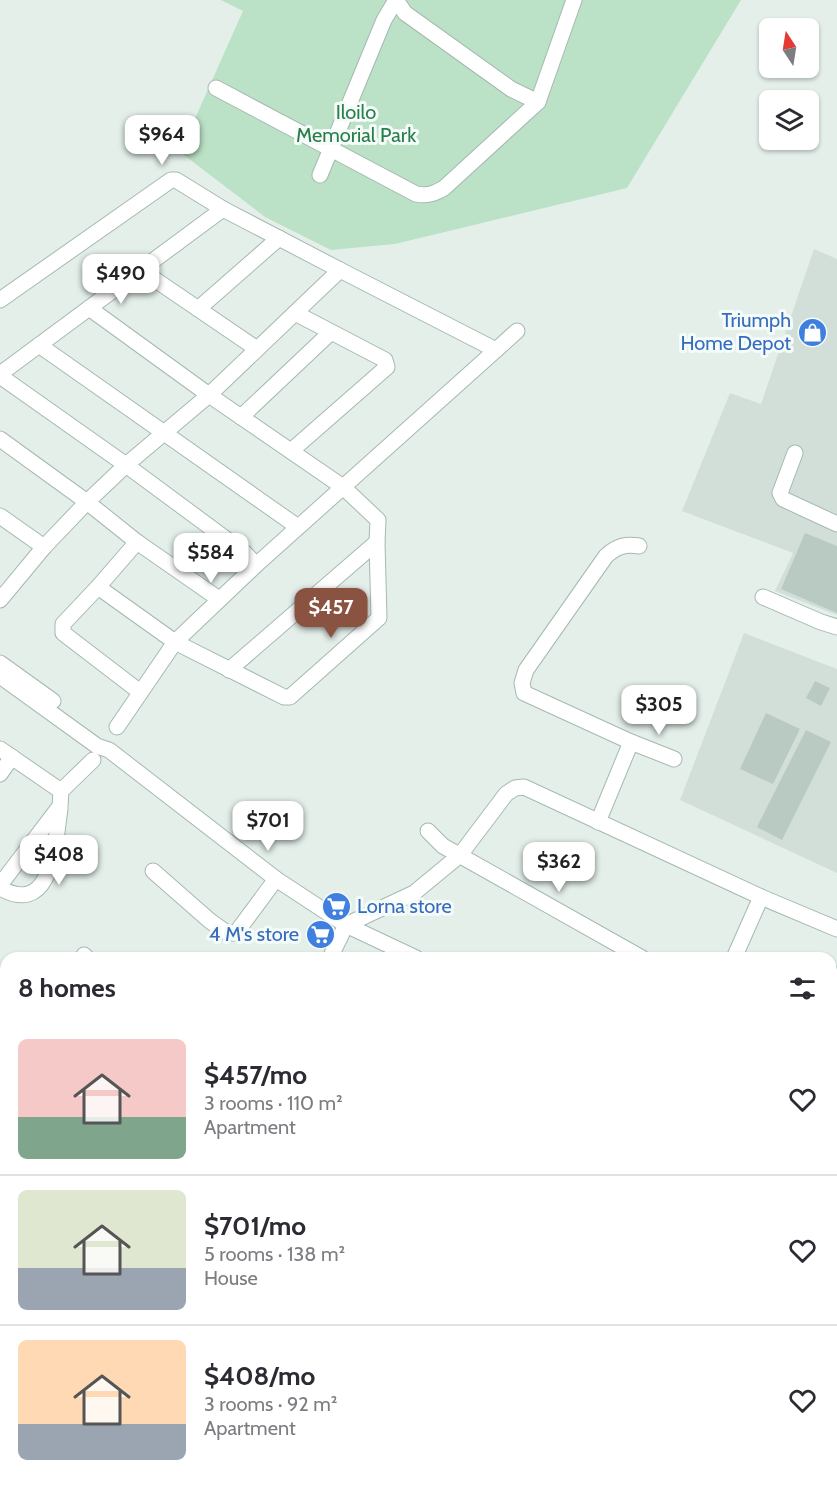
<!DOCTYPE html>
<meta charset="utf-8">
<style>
body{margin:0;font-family:Cabin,sans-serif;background:#f2f2f3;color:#2b2b33;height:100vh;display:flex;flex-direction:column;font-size:22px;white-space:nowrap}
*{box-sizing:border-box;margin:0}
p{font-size:20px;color:#7c7c81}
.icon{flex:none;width:33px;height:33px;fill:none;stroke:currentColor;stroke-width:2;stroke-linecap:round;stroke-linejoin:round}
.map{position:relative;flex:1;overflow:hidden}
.drawer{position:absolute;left:0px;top:952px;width:837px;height:536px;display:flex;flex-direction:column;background:#fff;border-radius:18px 18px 0 0;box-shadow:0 2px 4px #0004}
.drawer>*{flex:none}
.needle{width:39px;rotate:348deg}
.buttons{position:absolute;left:759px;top:18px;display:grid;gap:12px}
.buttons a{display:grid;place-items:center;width:60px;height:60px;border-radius:9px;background:#fff;box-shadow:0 2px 4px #0004;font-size:30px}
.price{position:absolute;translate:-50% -51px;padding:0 14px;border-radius:12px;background:#fff;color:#222;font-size:20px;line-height:39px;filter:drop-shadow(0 2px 3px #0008)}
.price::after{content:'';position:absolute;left:50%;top:36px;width:18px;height:14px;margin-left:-9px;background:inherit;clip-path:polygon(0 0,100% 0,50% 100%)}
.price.selected{background:#8a5241;color:#fff}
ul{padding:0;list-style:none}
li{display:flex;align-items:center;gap:18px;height:150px;padding:0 18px}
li+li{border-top:2px solid #e1e1e2}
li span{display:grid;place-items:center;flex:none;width:168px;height:120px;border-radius:9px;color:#555}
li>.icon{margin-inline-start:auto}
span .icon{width:72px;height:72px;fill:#fffc;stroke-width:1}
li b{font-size:26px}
h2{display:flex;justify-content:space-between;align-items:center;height:72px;padding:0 18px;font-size:26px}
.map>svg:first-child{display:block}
.built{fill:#d2dfd9}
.green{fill:#bbe2c6}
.building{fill:#b9cac3}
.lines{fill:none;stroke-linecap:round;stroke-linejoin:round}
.minor-casing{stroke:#a6b8b2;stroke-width:17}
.major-casing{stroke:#c1cac8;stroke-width:20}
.minor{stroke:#fff;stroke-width:15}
.major{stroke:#64a899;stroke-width:18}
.labels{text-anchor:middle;stroke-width:6;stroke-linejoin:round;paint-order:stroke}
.park-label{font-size:20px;fill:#277e4b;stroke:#f5fbf8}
.shop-label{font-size:20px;fill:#366cbe;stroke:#f5fbf8;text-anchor:end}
</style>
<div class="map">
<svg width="837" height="1487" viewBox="0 0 837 1487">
<rect width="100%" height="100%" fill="#e4efea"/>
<!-- built -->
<g class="built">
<polygon points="814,249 837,259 837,615 775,591 793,553 682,511 730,393 761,404"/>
<polygon points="744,633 837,669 837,873 680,800"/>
</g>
<!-- green -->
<polygon class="green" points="221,0 741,0 627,188 395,244 331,250 265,217 180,152 243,11"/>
<!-- building -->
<g class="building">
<polygon points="805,533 837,546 837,613 781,589"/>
<polygon points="815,681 830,688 821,706 806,698"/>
<polygon points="766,713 800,729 773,784 740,769"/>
<polygon points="806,730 831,742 782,840 757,827"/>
<polygon points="6,1263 6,1285 0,1283"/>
<polygon points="290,1482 313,1482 310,1487 300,1487"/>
<polygon points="433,1482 452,1482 449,1487 443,1487"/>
</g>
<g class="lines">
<defs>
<g id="minor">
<polyline points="396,0 405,13 511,89 538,102"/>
<path d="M216 88 416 194C427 196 434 194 444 188L538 102 574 0"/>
<polyline points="320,175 384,20 396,0"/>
<polyline points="141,270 257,349"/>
<polyline points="0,300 171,180 176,180 223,209 340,270"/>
<polyline points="89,308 209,395 343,487 378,520 377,542 379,618 290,697 284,697 175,642 98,587 63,624 63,633 140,692"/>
<polyline points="198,309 279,238"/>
<polyline points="39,345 298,527"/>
<polyline points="496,350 517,331"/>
<polyline points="0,374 223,209"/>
<polyline points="0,376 126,465 245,553 256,565 175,642 117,727"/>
<polyline points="241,417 330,333"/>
<polyline points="0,439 87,502 137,542 219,599"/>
<polyline points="291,451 387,367 385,360 295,313"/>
<polyline points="795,453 780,493 783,499 837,524"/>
<polyline points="0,516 44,547"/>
<path d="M639 546C625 544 617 546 606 556L526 670 522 683 524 693 631 742 674 759"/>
<polyline points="98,587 137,542"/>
<polyline points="763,597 821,622 837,627"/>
<polyline points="0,600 44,547 87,502 126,465 209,395 340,270 496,350 256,565"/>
<polyline points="0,663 53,701"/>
<polyline points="229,670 377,542"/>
<polyline points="0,676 97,746 109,750 276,879 346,925 416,958"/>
<polyline points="0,749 61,791"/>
<polyline points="0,774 12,757"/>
<polyline points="598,822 631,742"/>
<polyline points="428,831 443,846 642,958"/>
<polyline points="153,871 210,921 227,933 236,933 276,879"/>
<polyline points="0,885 60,806 61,791 93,760"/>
<path d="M0 888C53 918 55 842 60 809"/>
<polyline points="84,955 87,958"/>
<polyline points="330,958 346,925 414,893 460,855 506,794 515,788 524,787 761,897 837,929"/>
<polyline points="734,958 761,897"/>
<polyline points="831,1026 837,1028"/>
<polyline points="0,1127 6,1129"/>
<polyline points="0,1245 6,1247"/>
<polyline points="831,1249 837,1250"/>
<polyline points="831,1361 837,1361"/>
<polyline points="831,1454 837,1455"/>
<polyline points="417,1482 429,1487"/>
<polyline points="470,1487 471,1482"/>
</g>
<g id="major">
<polyline points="831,990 837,975"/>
<polyline points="623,1487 625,1482"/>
</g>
</defs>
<!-- minor casing -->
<use href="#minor" class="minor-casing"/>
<!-- major casing -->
<use href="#major" class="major-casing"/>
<!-- minor -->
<use href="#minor" class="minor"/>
<!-- major -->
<use href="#major" class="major"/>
</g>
<!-- icons -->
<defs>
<symbol id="shop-disc" viewBox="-11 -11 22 22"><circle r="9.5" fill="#3f7fe0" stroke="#f5fbf8"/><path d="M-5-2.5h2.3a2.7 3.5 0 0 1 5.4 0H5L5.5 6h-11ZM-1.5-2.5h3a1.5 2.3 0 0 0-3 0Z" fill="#fff"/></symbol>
<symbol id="supermarket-disc" viewBox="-11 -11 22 22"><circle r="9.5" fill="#3f7fe0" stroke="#f5fbf8"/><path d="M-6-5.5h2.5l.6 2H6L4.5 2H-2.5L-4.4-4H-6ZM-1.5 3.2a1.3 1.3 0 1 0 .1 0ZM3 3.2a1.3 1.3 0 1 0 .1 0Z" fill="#fff"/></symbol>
</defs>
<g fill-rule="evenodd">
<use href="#shop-disc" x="796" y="316" width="33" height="33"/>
<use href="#supermarket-disc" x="320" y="890" width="33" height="33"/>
<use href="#supermarket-disc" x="304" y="918" width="33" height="33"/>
</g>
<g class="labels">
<!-- park labels -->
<g class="park-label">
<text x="356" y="119">Iloilo<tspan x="356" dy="23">Memorial Park</tspan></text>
</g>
<!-- shop labels -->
<g class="shop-label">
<text x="791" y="327">Triumph<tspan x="791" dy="23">Home Depot</tspan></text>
<text x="357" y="913" text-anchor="start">Lorna store</text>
<text x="299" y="941">4 M's store</text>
</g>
</g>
</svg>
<div class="buttons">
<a><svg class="needle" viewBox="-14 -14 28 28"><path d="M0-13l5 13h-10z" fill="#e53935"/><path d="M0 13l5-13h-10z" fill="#7c7c81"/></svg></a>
<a><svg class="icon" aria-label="layers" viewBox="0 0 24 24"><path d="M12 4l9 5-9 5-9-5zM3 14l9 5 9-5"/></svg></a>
</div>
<b class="price" style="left:162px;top:166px">$964</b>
<b class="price" style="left:121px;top:305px">$490</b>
<b class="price" style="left:211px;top:584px">$584</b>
<b class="price selected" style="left:331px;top:639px">$457</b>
<b class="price" style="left:659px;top:736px">$305</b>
<b class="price" style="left:268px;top:852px">$701</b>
<b class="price" style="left:59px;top:886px">$408</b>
<b class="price" style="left:559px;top:893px">$362</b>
<section class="drawer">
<h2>8 homes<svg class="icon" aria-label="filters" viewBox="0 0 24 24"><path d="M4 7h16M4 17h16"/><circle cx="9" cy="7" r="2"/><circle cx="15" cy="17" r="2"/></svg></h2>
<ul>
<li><span style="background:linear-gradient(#f6c9c9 65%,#7fa58c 0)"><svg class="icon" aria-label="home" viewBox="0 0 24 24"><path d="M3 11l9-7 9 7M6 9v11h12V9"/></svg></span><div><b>$457/mo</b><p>3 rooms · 110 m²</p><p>Apartment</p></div><svg class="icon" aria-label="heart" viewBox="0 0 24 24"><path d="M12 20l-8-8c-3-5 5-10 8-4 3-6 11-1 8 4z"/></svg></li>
<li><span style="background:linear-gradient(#dfe7d0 65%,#9aa5b1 0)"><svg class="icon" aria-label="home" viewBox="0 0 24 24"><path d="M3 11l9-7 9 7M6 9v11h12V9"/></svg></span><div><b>$701/mo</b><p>5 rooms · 138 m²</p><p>House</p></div><svg class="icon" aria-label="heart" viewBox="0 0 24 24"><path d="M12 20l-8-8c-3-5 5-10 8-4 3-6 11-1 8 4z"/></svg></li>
<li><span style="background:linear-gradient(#ffd9b3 70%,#9aa5b1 0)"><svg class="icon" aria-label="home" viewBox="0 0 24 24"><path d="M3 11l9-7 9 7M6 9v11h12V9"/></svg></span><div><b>$408/mo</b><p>3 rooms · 92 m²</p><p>Apartment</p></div><svg class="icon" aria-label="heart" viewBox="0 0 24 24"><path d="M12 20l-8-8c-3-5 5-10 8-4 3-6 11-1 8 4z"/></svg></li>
</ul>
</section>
</div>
